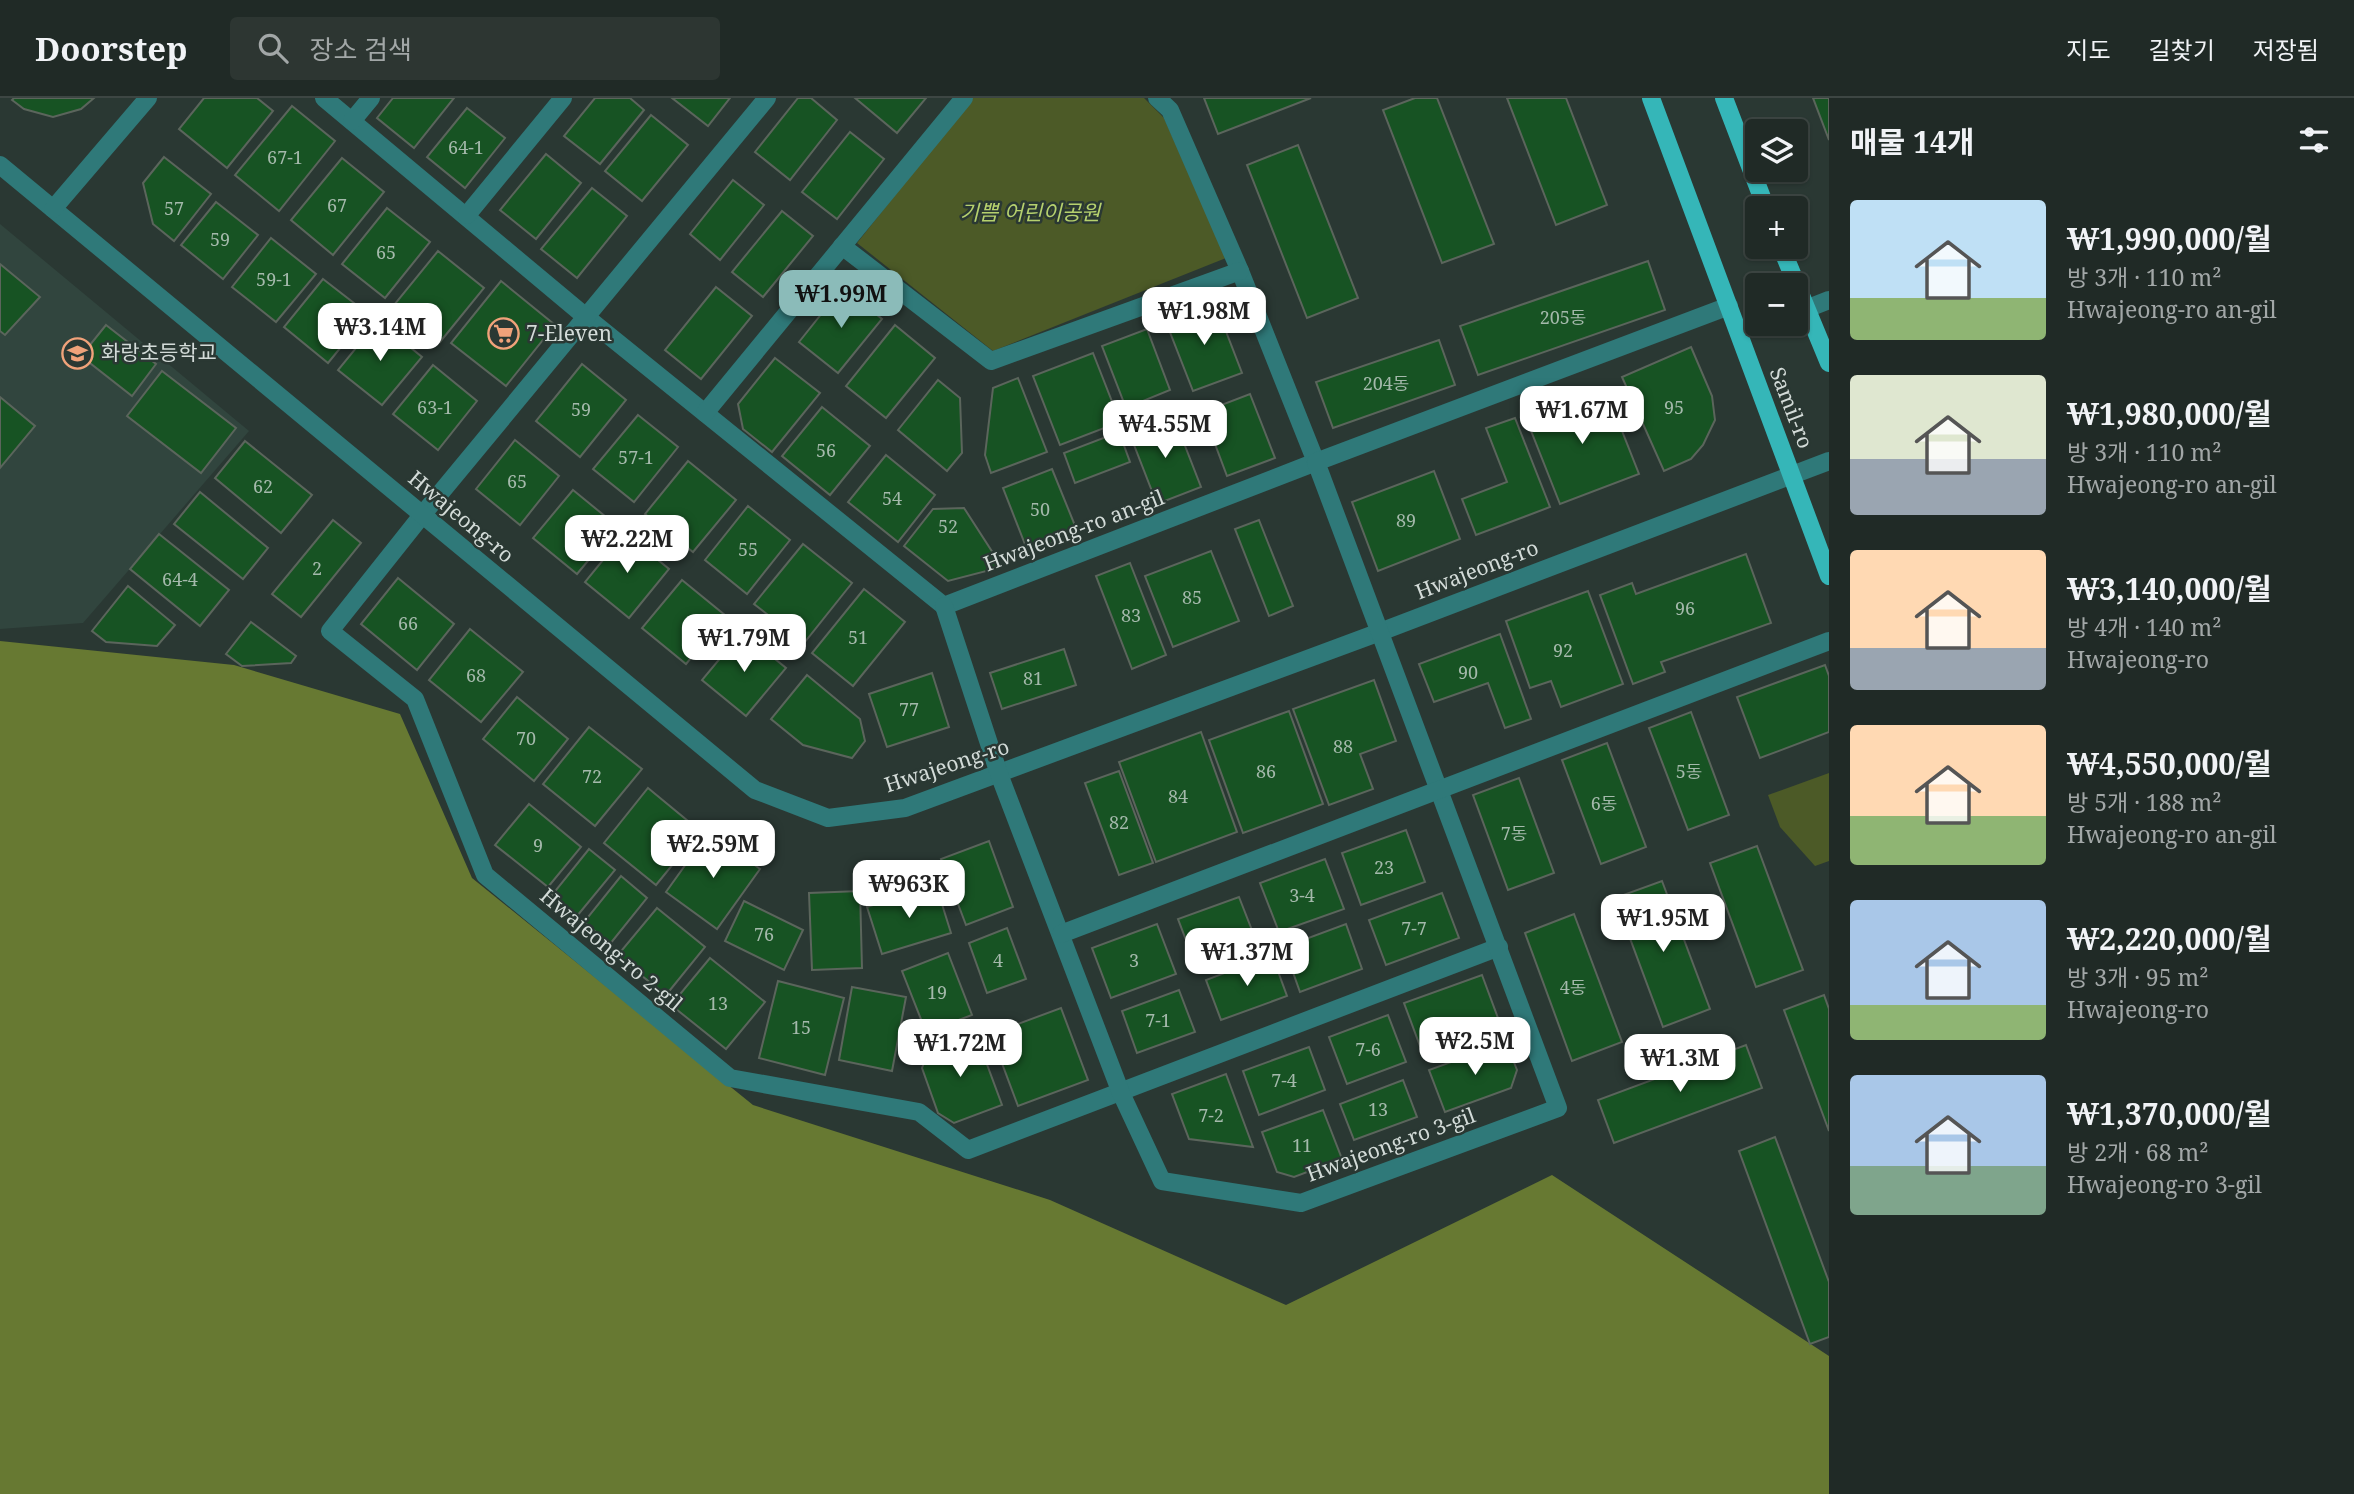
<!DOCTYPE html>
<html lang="ko">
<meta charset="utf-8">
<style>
body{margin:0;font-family:"Noto Serif","Noto Sans KR",serif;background:#2d3632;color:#f1f3f6;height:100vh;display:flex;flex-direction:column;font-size:26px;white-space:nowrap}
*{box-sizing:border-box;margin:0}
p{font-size:23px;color:#a2a7a7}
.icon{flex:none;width:38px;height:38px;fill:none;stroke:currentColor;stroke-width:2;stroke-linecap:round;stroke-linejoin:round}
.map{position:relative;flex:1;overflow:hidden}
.side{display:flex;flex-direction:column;background:#202a26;width:525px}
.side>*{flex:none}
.tools{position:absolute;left:1745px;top:21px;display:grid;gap:14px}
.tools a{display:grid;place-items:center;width:63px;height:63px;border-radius:7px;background:#202a26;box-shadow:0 2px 5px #0004,0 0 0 2px #3d4643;font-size:35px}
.price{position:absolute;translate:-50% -60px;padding:0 16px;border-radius:14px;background:#fff;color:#222;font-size:23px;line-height:46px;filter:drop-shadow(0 2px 4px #0008)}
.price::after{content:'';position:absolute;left:50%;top:42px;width:21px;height:16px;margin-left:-10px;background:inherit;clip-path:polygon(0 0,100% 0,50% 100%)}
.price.on{background:#8bbbb9;color:#111}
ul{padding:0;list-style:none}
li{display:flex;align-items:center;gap:21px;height:175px;padding:0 21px}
li span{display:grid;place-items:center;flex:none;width:196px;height:140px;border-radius:7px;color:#555}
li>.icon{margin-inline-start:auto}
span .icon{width:84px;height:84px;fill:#fffc;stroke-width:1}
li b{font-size:30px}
h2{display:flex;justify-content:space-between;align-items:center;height:84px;padding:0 21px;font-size:30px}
header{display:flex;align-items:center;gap:42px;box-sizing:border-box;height:98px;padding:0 35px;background:#202a26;border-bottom:2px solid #3d4643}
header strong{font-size:33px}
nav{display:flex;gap:38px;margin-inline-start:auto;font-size:24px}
.search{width:490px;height:63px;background:#2d3632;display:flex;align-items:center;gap:18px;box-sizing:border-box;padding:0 24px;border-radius:7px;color:#a2a7a7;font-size:26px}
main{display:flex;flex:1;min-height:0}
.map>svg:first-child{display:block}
.built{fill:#31453e}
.green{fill:#4c5a27}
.forest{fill:#677932}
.building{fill:#175323;stroke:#5b655c;stroke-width:2}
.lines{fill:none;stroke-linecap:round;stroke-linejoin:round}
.minor{stroke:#2f7979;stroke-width:18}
.major{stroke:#35b6b8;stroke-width:18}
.labels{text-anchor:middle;stroke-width:5;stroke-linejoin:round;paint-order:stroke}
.number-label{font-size:18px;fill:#a4b9ab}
.park-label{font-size:21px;font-style:italic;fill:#b6d16e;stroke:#2a3833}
.poi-label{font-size:21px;fill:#d3dbd8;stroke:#2a3833;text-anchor:start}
.street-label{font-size:21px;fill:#d3dbd8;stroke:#2a3833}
</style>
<header>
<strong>Doorstep</strong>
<div class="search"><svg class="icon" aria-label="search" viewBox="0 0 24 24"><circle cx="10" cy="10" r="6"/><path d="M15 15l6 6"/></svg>장소 검색</div>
<nav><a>지도</a><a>길찾기</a><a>저장됨</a></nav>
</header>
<main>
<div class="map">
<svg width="1829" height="1396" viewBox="0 0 1829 1396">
<rect width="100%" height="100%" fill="#2a3833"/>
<!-- built -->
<polygon class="built" points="0,126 249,333 83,525 0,531"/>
<!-- green -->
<g class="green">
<polygon points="972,0 1144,0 1164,20 1226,160 993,253 857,145"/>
<polygon points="1829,675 1829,763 1815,768 1780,729 1768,697"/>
</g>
<!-- forest -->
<polygon class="forest" points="0,543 234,567 400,616 472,780 753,1007 1050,1102 1286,1207 1552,1077 1829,1258 1829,1396 0,1396"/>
<!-- building -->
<g class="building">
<polygon points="14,0 94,0 81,11 53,19 24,11 12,2"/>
<polygon points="204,0 257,0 273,13 227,70 179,31"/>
<polygon points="393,0 454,0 414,50 377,20"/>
<polygon points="595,0 630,0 644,12 600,66 564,38"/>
<polygon points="672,0 730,0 708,28"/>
<polygon points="798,0 811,0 837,22 790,82 755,54"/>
<polygon points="855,0 926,0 897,35"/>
<polygon points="1204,0 1311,0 1218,36"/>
<polygon points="1415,0 1437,0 1494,146 1442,165 1383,12"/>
<polygon points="1507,0 1566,0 1607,107 1556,127"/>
<polygon points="1813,0 1829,0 1829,42"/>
<polygon points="292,8 335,43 279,113 235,77"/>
<polygon points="467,10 505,40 465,90 427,59"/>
<polygon points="651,17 688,47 642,103 605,73"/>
<polygon points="850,34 884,61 837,121 802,94"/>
<polygon points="1298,47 1358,200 1307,220 1247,67"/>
<polygon points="546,56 581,85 536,141 500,112"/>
<polygon points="164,59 211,96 174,143 153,126 143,85"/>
<polygon points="342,60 384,94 333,157 291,122"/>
<polygon points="733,82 764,107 720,162 690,136"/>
<polygon points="592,90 627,118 577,180 541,151"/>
<polygon points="216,104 258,137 223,181 181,147"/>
<polygon points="387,110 430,144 385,200 342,166"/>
<polygon points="782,113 813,138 763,199 732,174"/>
<polygon points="271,140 316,176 276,224 232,189"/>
<polygon points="438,153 484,190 440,244 394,207"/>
<polygon points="1648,163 1665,212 1478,277 1460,228"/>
<polygon points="0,166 40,199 5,237 0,233"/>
<polygon points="323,181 368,216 328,265 284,229"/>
<polygon points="501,183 555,227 506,288 451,245"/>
<polygon points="716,189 752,218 701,281 665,252"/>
<polygon points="843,189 882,221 838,275 799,244"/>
<polygon points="1215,205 1242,275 1193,293 1166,224"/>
<polygon points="378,223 422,259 382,307 338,272"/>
<polygon points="106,227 156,266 132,298 81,258"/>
<polygon points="895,227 935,260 886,320 846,288"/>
<polygon points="1147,231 1170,292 1126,310 1102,248"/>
<polygon points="1439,242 1455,287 1333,330 1316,284"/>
<polygon points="1691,249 1712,298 1715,322 1703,347 1691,361 1664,373 1622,279"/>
<polygon points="1093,255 1120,324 1060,347 1033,278"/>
<polygon points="775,260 820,295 772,354 743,331 738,306"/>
<polygon points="582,266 626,302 580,359 536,323"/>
<polygon points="433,267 477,303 438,352 393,316"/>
<polygon points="162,273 236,330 201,375 127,318"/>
<polygon points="1018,280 1047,354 991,375 985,357 993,290"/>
<polygon points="938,282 960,300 962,355 947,373 898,332"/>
<polygon points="1605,290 1639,376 1560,406 1526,320"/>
<polygon points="1250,296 1275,360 1227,378 1203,314"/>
<polygon points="0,299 35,328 0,370"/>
<polygon points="822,309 870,348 830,397 782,358"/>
<polygon points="638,317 678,349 634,404 593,371"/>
<polygon points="1173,317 1201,389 1157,406 1129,334"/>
<polygon points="1515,320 1550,409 1476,437 1462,401 1507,384 1486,330"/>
<polygon points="1119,334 1130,364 1075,385 1064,355"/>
<polygon points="515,342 559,378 520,427 476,391"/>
<polygon points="245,343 312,397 281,435 215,380"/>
<polygon points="886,357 935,397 898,444 848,404"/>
<polygon points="688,363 736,402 693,454 645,416"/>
<polygon points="1052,371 1078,435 1028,454 1003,390"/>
<polygon points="1434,373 1460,441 1378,473 1352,404"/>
<polygon points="573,392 617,428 577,476 533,440"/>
<polygon points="200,394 268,450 243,481 174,426"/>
<polygon points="748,408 790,442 747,496 705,462"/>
<polygon points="964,410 1002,469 948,483 904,448 933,411"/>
<polygon points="333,422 361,445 301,519 272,496"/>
<polygon points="1259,422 1293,508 1269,518 1235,431"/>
<polygon points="625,435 669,471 629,520 585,484"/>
<polygon points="159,436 229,492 200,528 130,471"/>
<polygon points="803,446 852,485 804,545 754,506"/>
<polygon points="1211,453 1239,523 1173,549 1145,478"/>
<polygon points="1746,456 1771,525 1661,564 1665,574 1633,586 1600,497 1632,485 1636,496"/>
<polygon points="1130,465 1166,557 1132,571 1096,478"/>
<polygon points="398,480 454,526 417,572 361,526"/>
<polygon points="682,482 726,518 686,566 642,530"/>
<polygon points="128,488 175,527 157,548 106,544 92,533"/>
<polygon points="864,491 905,524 853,588 812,555"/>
<polygon points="1588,493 1623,586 1561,609 1551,583 1530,590 1506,523"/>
<polygon points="251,524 296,558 291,565 242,568 226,556"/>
<polygon points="470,531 523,574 481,624 429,582"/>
<polygon points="742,534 786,570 746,618 702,582"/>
<polygon points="1500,536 1531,621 1505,630 1488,585 1434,604 1419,566"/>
<polygon points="1064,551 1076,587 1002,611 990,575"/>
<polygon points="1825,567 1829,578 1829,634 1760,660 1737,599"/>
<polygon points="932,575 949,629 887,649 869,596"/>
<polygon points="807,577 860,621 865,643 852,660 803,647 771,621"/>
<polygon points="1374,582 1396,643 1360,656 1373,691 1329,707 1293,611"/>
<polygon points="517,599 568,641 534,683 483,641"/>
<polygon points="1289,613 1323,706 1243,735 1209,642"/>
<polygon points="1691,614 1729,717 1688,732 1649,630"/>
<polygon points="589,629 642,671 595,728 543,686"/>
<polygon points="1201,634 1237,734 1156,764 1119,664"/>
<polygon points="1607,645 1646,749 1601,766 1562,662"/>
<polygon points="1119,673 1153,765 1119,777 1085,685"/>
<polygon points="1519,680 1554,775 1508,792 1473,697"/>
<polygon points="648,690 700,733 656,787 604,745"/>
<polygon points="529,706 581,749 548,789 495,747"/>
<polygon points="1406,732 1425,784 1361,807 1342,755"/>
<polygon points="709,734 760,771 717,831 666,794"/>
<polygon points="989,743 1013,809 966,827 941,761"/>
<polygon points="1757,748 1803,872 1756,889 1710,765"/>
<polygon points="589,751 615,772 577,818 552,797"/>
<polygon points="1325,761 1344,811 1279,834 1260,785"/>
<polygon points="621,778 647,800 610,846 584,824"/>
<polygon points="1662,783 1710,911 1663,929 1615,800"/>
<polygon points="936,787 951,835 882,856 867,809"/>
<polygon points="860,793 862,870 812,872 809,795"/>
<polygon points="1442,795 1459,840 1386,867 1369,822"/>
<polygon points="1239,799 1255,840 1194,863 1178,821"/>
<polygon points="744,803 803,832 784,872 725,843"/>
<polygon points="657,810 705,849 666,897 617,858"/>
<polygon points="1574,816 1622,944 1572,963 1525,835"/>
<polygon points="1157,826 1176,876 1111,900 1092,850"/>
<polygon points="1346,826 1362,871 1300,894 1284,849"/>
<polygon points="1007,830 1026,881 987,895 969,845"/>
<polygon points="948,855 972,917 926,934 902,873"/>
<polygon points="1272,857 1287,898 1221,922 1206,882"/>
<polygon points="710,860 765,904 726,951 671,907"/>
<polygon points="1482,877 1498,920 1420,948 1404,905"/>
<polygon points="778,883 844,900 825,977 759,960"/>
<polygon points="852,889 906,899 892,973 839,962"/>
<polygon points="1179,892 1195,934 1137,955 1122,913"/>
<polygon points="1824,897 1829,911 1829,1033 1784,912"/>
<polygon points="1061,910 1088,982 1018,1008 991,936"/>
<polygon points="1388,917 1406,964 1347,986 1329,939"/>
<polygon points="975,934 1002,1007 954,1025 938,1015 922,970 930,950"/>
<polygon points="1506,944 1517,972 1511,990 1445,1014 1429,972"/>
<polygon points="1746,947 1762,990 1614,1045 1598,1002"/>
<polygon points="1309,949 1325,992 1259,1017 1243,973"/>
<polygon points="1226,976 1253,1049 1189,1041 1172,996"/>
<polygon points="1403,982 1417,1019 1354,1042 1340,1006"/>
<polygon points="1323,1012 1342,1061 1294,1079 1277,1074 1262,1034"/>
<polygon points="1775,1039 1829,1184 1829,1239 1810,1246 1739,1053"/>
</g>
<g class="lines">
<!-- minor -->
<g class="minor">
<polyline points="324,0 586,219 944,508 1316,364 1240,173 1170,12 1157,0"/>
<polyline points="767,0 423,416 330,533 415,601 485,777 730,980 919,1014 968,1052 1499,849"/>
<polyline points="352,23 371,0"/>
<polyline points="0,67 755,692 828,720 905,710 1380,534 1829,363"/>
<polyline points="53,111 148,0"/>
<polyline points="467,117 563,0"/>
<polyline points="842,148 991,263 1240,173"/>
<polyline points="1806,211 1829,202"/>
<polyline points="705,315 964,0"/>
<polyline points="944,508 999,676 1121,995 1162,1083 1301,1105 1558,1010 1316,364 1729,208"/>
<polyline points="1061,836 1829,543"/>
</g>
<!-- major -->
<g class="major">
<polyline points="1651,0 1829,478"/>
<polyline points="1724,0 1766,110"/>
<polyline points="1781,149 1829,265"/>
</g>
</g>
<!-- icons -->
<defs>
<symbol id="supermarket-ring" viewBox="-11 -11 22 22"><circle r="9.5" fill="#2a3833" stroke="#f0a27a" stroke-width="1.5"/><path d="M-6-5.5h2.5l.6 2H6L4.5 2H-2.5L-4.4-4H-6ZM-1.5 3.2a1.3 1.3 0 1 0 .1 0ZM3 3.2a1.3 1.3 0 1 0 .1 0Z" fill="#f0a27a"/></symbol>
<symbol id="school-ring" viewBox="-11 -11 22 22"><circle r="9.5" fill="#2a3833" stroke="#f0a27a" stroke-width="1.5"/><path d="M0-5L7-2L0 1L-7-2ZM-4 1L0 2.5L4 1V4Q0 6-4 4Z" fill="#f0a27a"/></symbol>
</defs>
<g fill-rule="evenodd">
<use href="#supermarket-ring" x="486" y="218" width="35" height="35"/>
<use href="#school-ring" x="60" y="238" width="35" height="35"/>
</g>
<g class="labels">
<!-- number labels -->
<g class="number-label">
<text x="466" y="56">64-1</text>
<text x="285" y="66">67-1</text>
<text x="337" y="114">67</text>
<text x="174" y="117">57</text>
<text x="220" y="148">59</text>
<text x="386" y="161">65</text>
<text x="274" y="188">59-1</text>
<text x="1563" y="226">205동</text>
<text x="1386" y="292">204동</text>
<text x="435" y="316">63-1</text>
<text x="1674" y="316">95</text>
<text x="581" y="318">59</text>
<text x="826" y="359">56</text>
<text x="636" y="366">57-1</text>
<text x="517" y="390">65</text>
<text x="263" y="395">62</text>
<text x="892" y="407">54</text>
<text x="1040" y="418">50</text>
<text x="1406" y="429">89</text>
<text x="948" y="435">52</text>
<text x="748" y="458">55</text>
<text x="317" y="477">2</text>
<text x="180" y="488">64-4</text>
<text x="1192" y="506">85</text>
<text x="1685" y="517">96</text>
<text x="1131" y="524">83</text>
<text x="408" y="532">66</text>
<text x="858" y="546">51</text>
<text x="1563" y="559">92</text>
<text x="1468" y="581">90</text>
<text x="476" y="584">68</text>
<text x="1033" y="587">81</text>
<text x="909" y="618">77</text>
<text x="526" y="647">70</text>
<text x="1343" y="655">88</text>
<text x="1266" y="680">86</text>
<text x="1689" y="680">5동</text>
<text x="592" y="685">72</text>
<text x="1178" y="705">84</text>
<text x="1604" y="712">6동</text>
<text x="1119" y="731">82</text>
<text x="1514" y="742">7동</text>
<text x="538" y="754">9</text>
<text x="1384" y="776">23</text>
<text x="1302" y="804">3-4</text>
<text x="1414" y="837">7-7</text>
<text x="764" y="843">76</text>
<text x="998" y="869">4</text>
<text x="1134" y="869">3</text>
<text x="1573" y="896">4동</text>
<text x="937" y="901">19</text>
<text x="718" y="912">13</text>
<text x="1158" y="929">7-1</text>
<text x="801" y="936">15</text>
<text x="1368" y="958">7-6</text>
<text x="1284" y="989">7-4</text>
<text x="1378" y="1018">13</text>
<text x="1211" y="1024">7-2</text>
<text x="1302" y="1054">11</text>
</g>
<!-- park labels -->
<g class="park-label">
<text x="1030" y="122">기쁨 어린이공원</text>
</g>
<!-- poi labels -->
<g class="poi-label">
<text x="526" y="243">7-Eleven</text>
<text x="101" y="262">화랑초등학교</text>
</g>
<!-- street labels -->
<g class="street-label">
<text transform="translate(1791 310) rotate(69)" y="7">Samil-ro</text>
<text transform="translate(461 419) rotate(40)" y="7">Hwajeong-ro</text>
<text transform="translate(1074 433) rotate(-21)" y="7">Hwajeong-ro an-gil</text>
<text transform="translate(1477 472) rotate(-21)" y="7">Hwajeong-ro</text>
<text transform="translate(947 668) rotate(-18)" y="7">Hwajeong-ro</text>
<text transform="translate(611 852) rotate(40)" y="7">Hwajeong-ro 2-gil</text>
<text transform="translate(1391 1047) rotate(-20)" y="7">Hwajeong-ro 3-gil</text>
</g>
</g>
</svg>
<div class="tools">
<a><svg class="icon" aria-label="layers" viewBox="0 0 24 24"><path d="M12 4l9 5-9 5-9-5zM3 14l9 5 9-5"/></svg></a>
<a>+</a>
<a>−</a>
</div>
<b class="price on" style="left:841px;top:232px">₩1.99M</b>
<b class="price" style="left:1204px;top:249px">₩1.98M</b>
<b class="price" style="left:380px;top:265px">₩3.14M</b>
<b class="price" style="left:1582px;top:348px">₩1.67M</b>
<b class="price" style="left:1165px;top:362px">₩4.55M</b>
<b class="price" style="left:627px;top:477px">₩2.22M</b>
<b class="price" style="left:744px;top:576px">₩1.79M</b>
<b class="price" style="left:713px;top:782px">₩2.59M</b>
<b class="price" style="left:909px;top:822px">₩963K</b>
<b class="price" style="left:1663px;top:856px">₩1.95M</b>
<b class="price" style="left:1247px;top:890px">₩1.37M</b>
<b class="price" style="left:1475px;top:979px">₩2.5M</b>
<b class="price" style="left:960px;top:981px">₩1.72M</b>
<b class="price" style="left:1680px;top:996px">₩1.3M</b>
</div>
<section class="side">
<h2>매물 14개<svg class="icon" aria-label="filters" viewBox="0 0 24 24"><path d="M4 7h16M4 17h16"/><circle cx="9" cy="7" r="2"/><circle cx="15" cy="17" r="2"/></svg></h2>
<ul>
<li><span style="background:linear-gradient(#bfe0f5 70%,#8fb573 0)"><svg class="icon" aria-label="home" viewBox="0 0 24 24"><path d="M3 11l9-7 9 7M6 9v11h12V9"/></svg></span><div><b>₩1,990,000/월</b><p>방 3개 · 110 m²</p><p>Hwajeong-ro an-gil</p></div></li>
<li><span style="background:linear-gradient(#dfe7d0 60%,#9aa5b1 0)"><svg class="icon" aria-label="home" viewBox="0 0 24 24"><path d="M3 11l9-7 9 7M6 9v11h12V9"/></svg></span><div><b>₩1,980,000/월</b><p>방 3개 · 110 m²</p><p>Hwajeong-ro an-gil</p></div></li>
<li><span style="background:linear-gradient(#ffd9b3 70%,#9aa5b1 0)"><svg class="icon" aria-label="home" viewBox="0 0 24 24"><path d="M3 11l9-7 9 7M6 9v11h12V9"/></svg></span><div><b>₩3,140,000/월</b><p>방 4개 · 140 m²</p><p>Hwajeong-ro</p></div></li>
<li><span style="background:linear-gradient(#ffd9b3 65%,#8fb573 0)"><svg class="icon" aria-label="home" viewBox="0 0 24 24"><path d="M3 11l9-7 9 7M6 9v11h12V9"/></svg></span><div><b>₩4,550,000/월</b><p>방 5개 · 188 m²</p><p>Hwajeong-ro an-gil</p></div></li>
<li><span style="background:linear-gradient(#a9c7e8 75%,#8fb573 0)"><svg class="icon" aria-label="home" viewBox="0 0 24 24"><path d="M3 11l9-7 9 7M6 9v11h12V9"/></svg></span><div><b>₩2,220,000/월</b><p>방 3개 · 95 m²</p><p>Hwajeong-ro</p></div></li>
<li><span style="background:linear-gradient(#a9c7e8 65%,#7fa58c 0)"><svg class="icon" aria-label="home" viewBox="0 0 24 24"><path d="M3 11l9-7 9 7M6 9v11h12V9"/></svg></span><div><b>₩1,370,000/월</b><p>방 2개 · 68 m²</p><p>Hwajeong-ro 3-gil</p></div></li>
</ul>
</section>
</main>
